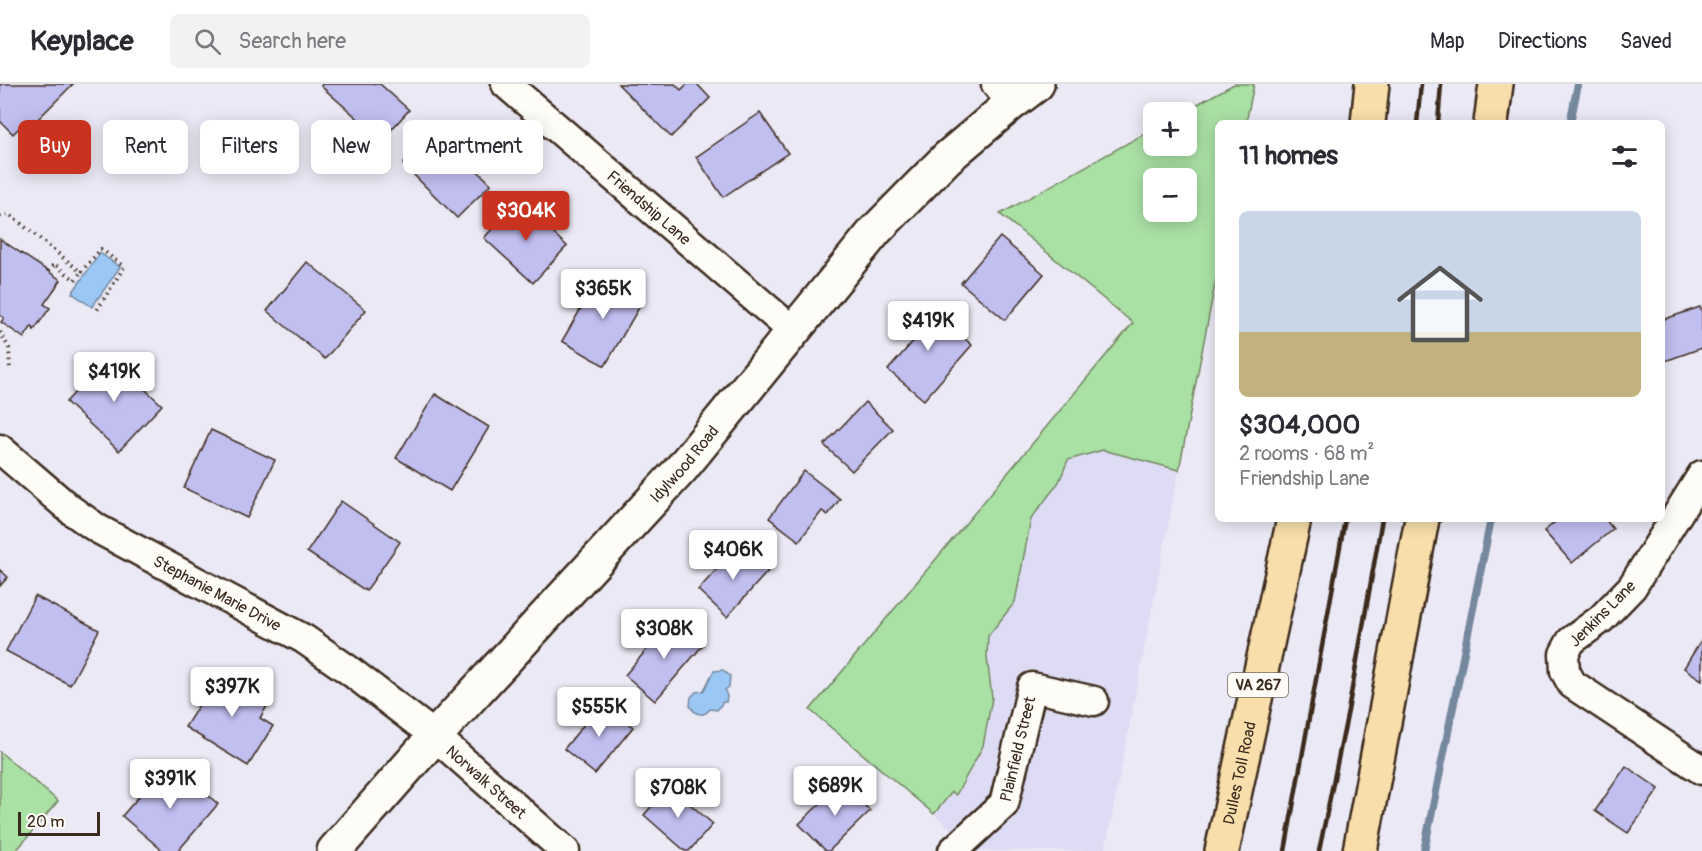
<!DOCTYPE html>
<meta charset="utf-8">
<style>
body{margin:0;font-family:Pangolin,sans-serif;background:#f2f2f3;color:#2b2b33;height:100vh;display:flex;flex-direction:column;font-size:22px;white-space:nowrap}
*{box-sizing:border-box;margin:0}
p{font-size:20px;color:#7c7c81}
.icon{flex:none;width:33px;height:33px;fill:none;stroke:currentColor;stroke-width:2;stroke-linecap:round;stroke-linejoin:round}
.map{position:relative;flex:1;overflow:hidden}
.side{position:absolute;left:1215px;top:36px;width:450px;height:402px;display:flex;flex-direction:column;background:#fff;border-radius:9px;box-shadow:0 3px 15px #0003}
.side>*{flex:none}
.top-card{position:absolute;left:18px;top:36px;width:570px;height:54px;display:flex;gap:12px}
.buttons{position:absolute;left:1143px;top:18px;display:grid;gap:12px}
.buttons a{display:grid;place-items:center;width:54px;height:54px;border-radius:9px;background:#fff;box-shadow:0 3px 15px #0003;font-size:30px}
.scale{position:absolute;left:18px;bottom:15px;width:82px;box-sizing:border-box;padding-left:6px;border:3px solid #3b2a1e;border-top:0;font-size:16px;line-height:21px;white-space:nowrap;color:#3b2a1e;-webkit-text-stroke:4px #fdfcf7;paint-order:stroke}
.price{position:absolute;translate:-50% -51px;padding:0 14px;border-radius:6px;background:#fff;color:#222;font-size:20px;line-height:39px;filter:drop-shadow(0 2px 3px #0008)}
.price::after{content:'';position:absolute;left:50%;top:36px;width:18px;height:14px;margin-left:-9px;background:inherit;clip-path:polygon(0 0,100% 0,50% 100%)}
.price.current{background:#c8321e;color:#fff}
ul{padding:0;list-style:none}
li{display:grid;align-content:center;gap:12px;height:318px;padding:0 24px}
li+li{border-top:2px solid #e1e1e2}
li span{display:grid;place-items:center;height:186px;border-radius:9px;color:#555}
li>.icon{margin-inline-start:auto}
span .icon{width:108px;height:108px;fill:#fffc;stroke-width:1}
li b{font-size:26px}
h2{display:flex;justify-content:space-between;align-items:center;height:72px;padding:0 24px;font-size:26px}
.pill{padding:0 21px;border-radius:9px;background:#fff;box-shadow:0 3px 15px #0003;font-size:21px;line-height:54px}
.pill.current{background:#c8321e;color:#fff}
header{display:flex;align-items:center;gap:36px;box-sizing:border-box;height:84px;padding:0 30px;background:#fff;border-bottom:2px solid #e1e1e2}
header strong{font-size:28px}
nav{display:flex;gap:33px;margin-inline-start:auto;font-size:21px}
.search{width:420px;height:54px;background:#f2f2f3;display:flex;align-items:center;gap:15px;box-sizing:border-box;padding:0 21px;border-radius:9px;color:#7c7c81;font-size:22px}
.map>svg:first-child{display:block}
.built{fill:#dedcf4}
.green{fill:#a9e0a4;stroke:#728561;stroke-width:1.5;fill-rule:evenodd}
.water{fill:#9ac7f4;stroke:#74889e;stroke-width:1.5}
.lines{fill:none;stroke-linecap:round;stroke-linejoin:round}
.stream{stroke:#74889e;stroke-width:8}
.building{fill:#c1bef0;stroke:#3b2a1e;stroke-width:1.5}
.street-casing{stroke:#3b2a1e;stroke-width:33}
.secondary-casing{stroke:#3b2a1e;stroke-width:38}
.highway-casing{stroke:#3b2a1e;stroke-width:38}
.path{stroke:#3b2a1e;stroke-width:4;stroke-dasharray:1.5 4.5;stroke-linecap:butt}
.street{stroke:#fdfcf7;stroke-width:28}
.secondary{stroke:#fdfcf7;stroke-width:33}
.highway{stroke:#f8deab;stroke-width:33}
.rail{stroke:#3b2a1e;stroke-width:4.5}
.labels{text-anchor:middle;stroke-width:4.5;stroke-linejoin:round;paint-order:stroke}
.shield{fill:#fdfcf7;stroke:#75695f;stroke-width:1.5}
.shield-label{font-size:15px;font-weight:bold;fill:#3b2a1e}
.street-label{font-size:16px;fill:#3b2a1e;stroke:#fdfcf7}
</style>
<header>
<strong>Keyplace</strong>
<div class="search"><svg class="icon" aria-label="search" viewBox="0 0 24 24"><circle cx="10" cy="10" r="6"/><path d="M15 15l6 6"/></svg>Search here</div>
<nav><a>Map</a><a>Directions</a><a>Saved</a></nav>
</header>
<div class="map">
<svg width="1702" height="767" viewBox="0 0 1702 767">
<rect width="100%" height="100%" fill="#ebe9f5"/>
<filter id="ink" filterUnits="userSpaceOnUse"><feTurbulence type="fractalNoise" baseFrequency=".0167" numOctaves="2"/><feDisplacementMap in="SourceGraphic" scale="12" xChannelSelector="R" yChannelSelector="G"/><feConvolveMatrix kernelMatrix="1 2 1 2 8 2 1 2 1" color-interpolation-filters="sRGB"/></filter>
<g filter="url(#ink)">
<!-- built -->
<polygon class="built" points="1103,366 1179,386 1105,767 976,767 934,730 953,708 956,711 992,614 987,573 988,552 1015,518 1031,435 1059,398 1068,376"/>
<!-- green -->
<g class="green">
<path d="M1234 0H1254L1246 39H1218V185L1179 386 1103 366 1068 376 1059 398 1031 435 1015 518 988 552 987 573 992 614 983 662 956 711 952 708 934 730 810 626 1133 239 1000 130 1153 45 1154 62H1186V28H1183ZM1154 94H1186V128H1154Z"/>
<polygon points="0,668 58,717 16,767 0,767"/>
</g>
<!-- water -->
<g class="water">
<polygon points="100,169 120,183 92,223 72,209"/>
<path d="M723 586 730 592 729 603 725 606 727 613 726 618H723L717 626 710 625C703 634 695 630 690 622L691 613 696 608 703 607C708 601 709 594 714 587Z"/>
</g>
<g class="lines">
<!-- stream -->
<g class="stream">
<polyline points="1570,39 1578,0"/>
<polyline points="1424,767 1491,435"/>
</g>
</g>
<!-- building -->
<g class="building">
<polygon points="0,0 73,0 30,43 25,38 13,50 0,37"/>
<polygon points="322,0 380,0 409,26 382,56 321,2"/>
<polygon points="618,0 675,0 681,6 687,0 697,0 710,14 671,53"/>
<polygon points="760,29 788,69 723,113 696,73"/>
<polygon points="437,47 491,100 457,134 403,80"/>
<polygon points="518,117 567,162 533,199 484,154"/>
<polygon points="1000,153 1044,190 1005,236 961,199"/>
<polygon points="0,155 61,196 44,220 50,224 34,246 32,242 24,254 1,238 4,234 0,231"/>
<polygon points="307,178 366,226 325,275 267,227"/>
<polygon points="601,190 644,215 605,282 562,257"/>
<polygon points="922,218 972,261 924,316 888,286 915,255 901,243"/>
<polygon points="1700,223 1702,228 1702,264 1665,277 1662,267 1662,236"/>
<polygon points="109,272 162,321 119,367 66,318"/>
<polygon points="435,310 489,343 450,407 396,374"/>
<polygon points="865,318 893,345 852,387 824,361"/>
<polygon points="211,346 275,376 247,434 184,404"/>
<polygon points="804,387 840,415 828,431 822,427 799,457 769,434"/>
<polygon points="341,417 400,458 366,507 307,468"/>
<polygon points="1559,435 1605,435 1613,445 1572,479 1544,447"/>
<polygon points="739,461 768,487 727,533 698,506"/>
<polygon points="0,486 8,493 0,502"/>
<polygon points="35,512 99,546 70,601 6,567"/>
<polygon points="673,535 703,561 655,617 625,591"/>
<polygon points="1702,555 1702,596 1684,584"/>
<polygon points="221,586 270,617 260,634 273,642 248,682 185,643"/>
<polygon points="602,618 633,643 595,690 564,665"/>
<polygon points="169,678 218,720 178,767 163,767 122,732"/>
<polygon points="1626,682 1659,705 1628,749 1595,727"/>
<polygon points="842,698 870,727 829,767 826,767 799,740"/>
<polygon points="669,702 713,740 689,767 685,767 644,731"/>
</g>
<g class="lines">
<defs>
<g id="street">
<path id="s1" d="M506 0 793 247"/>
<polyline points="996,0 1012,19"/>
<path id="s2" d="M0 365 71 426 98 445 304 555 350 587 435 652 565 767"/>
<polyline points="1702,391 1632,503 1601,535 1571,557 1564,570 1565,587 1572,600 1702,686"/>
<path id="s3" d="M953 767 1004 720 1032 603 1094 617"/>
</g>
<g id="secondary">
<path id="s4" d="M334 767 435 652 681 385 875 147 947 74 1012 19 1037 0"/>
</g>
<g id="highway">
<polyline points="1368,39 1372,0"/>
<polyline points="1491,39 1496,0"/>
<path id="s5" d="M1222 767 1294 435"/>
<polyline points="1360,767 1422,435"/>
</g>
</defs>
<!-- street casing -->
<use href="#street" class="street-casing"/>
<!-- secondary casing -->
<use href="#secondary" class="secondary-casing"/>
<!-- highway casing -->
<use href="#highway" class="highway-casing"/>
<!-- path -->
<g class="path">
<polyline points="0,132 9,130 81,188 101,165 124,183 97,226"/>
<polyline points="48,187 54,180 75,196 81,188"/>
<polyline points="0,248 9,264 10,287"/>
</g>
<!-- street -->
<use href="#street" class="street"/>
<!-- secondary -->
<use href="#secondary" class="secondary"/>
<!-- highway -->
<use href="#highway" class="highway"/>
<!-- rail -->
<g class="rail">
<polyline points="1417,39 1421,0"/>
<polyline points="1438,39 1441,0"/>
<polyline points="1285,767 1345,435"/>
<polyline points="1319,767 1348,627 1382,435"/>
</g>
</g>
</g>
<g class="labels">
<!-- shield labels -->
<rect class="shield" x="1228" y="589" width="60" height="24" rx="4.5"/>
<g class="shield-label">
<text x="1258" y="606">VA 267</text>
</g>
<!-- street labels -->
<g class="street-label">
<text dy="6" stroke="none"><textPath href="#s1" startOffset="189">Friendship Lane</textPath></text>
<text dy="6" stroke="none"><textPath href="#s4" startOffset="522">Idylwood Road</textPath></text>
<text dy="6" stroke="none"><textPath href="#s2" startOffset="262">Stephanie Marie Drive</textPath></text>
<text transform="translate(1602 529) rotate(-45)" y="6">Jenkins Lane</text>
<text dy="6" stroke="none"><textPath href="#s3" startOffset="126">Plainfield Street</textPath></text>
<text dy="6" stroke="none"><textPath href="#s5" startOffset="80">Dulles Toll Road</textPath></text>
<text dy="6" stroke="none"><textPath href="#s2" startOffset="592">Norwalk Street</textPath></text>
</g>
</g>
</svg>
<div class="buttons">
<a>+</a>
<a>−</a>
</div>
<div class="scale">20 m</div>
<b class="price current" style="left:526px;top:158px">$304K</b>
<b class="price" style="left:603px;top:236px">$365K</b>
<b class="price" style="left:928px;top:268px">$419K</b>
<b class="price" style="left:114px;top:319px">$419K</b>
<b class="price" style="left:733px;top:497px">$406K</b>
<b class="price" style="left:664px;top:576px">$308K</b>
<b class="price" style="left:232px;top:634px">$397K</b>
<b class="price" style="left:599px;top:654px">$555K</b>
<b class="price" style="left:170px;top:726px">$391K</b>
<b class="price" style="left:835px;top:733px">$689K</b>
<b class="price" style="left:678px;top:735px">$708K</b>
<div class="top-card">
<a class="pill current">Buy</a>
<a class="pill">Rent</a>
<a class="pill">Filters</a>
<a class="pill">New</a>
<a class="pill">Apartment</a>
</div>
<section class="side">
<h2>11 homes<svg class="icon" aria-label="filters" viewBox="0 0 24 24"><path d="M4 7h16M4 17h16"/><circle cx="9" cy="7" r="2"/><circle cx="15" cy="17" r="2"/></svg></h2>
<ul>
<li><span style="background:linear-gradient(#c9d6e8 65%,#c2b280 0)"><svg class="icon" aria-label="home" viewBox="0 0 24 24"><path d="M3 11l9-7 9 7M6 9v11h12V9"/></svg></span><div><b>$304,000</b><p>2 rooms · 68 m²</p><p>Friendship Lane</p></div></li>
</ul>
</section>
</div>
